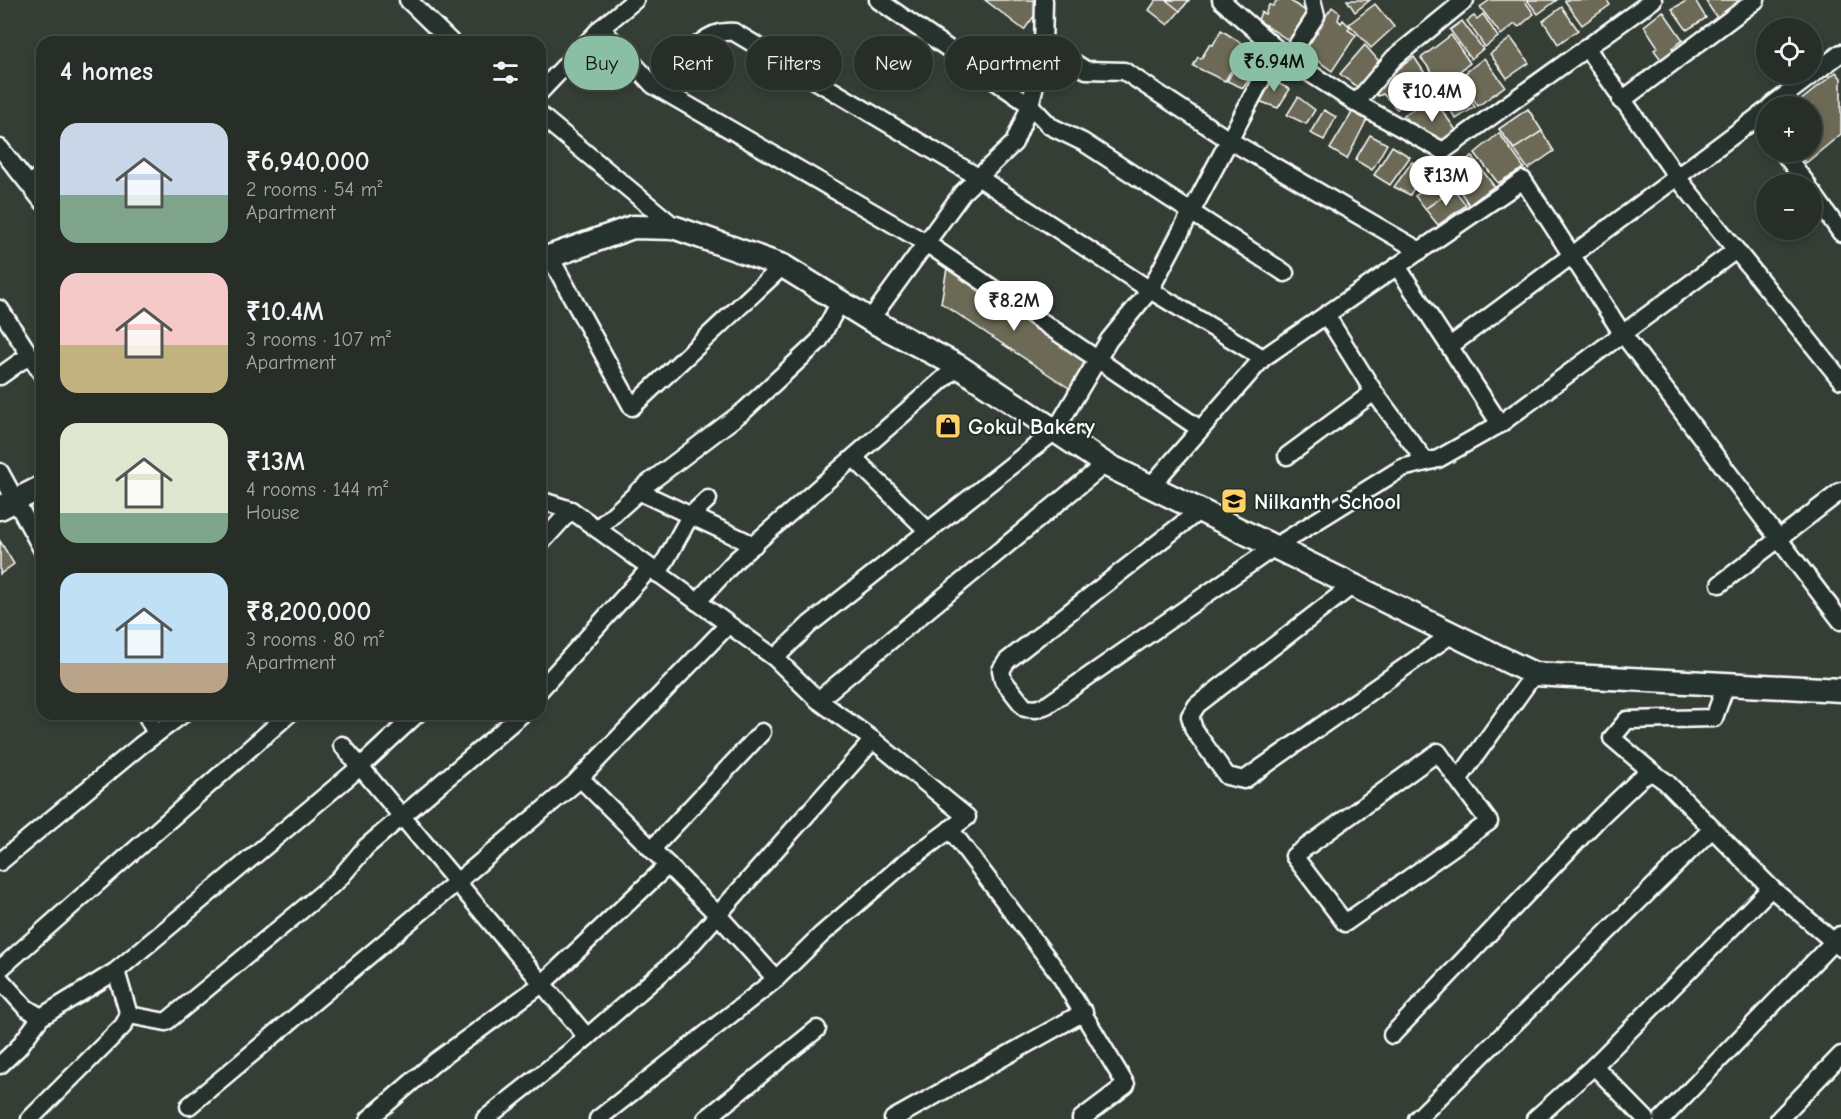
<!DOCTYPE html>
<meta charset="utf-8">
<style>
body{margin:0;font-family:"Comic Neue",sans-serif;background:#2f3630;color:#f1f3f6;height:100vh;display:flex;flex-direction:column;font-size:22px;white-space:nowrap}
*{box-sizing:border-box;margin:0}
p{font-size:20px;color:#a4a8a8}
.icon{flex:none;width:33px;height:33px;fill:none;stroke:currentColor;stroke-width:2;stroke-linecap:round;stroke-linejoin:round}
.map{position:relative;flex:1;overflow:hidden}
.drawer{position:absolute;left:36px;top:36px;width:510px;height:684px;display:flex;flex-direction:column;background:#272e28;border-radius:18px;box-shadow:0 3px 9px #0003,0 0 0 2px #434a45}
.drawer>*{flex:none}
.banner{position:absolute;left:564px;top:36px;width:570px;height:54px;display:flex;gap:12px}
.controls{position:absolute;left:1756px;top:18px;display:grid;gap:12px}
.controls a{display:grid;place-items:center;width:66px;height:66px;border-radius:50%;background:#272e28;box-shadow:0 3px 9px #0003,0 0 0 2px #434a45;font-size:30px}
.price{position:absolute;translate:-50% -51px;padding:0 14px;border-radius:21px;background:#fff;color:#222;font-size:20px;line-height:39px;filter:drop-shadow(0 2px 3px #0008)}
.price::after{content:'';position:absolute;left:50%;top:36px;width:18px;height:14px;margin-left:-9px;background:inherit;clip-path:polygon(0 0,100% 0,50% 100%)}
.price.current{background:#8abfa5;color:#111}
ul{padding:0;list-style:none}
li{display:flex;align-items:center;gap:18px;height:150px;padding:0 24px}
li span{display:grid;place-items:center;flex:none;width:168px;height:120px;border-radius:18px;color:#555}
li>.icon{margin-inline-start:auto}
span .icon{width:72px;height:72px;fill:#fffc;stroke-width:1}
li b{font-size:26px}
h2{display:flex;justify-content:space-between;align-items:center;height:72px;padding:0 24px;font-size:26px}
.chip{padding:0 21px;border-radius:27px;background:#272e28;box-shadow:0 3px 9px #0003,0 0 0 2px #434a45;font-size:21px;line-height:54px}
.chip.current{background:#8abfa5;color:#111}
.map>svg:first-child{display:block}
.building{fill:#6c6b56;stroke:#fff;stroke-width:1.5}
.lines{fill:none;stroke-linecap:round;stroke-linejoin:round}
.street-casing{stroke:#fff;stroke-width:21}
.secondary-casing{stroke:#fff;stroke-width:27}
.street{stroke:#26332d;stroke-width:16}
.secondary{stroke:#26332d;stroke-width:22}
.labels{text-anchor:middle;stroke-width:4.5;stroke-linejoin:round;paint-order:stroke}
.poi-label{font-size:22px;font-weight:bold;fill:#fff;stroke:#26332d;text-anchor:start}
</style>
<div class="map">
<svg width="1841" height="1119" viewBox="0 0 1841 1119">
<rect width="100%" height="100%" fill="#343e35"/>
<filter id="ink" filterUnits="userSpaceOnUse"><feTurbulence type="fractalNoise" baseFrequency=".0167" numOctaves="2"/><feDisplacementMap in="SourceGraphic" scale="12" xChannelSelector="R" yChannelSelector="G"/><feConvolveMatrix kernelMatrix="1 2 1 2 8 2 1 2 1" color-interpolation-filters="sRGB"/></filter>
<g filter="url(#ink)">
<!-- building -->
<g class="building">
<polygon points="985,0 1038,0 1043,4 1024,30"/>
<polygon points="1156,0 1189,0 1168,25 1149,10"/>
<polygon points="1166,0 1189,0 1180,11"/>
<polygon points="1277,0 1289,0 1312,15 1294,44 1258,20 1261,12 1265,14 1269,5 1273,6"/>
<polygon points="1347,0 1370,0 1355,12"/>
<polygon points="1490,0 1524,0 1534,14 1519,27 1515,24 1501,35 1480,7"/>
<polygon points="1527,0 1557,0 1538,14"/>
<polygon points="1566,0 1607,0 1610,5 1582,25 1565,1"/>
<polygon points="1688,0 1695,0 1706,18 1687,30 1672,9"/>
<polygon points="1705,0 1737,0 1742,7 1721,24"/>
<polygon points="1375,4 1394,27 1371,48 1349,24"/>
<polygon points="1332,7 1340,13 1338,20 1341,23 1343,20 1350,27 1348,30 1356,35 1332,71 1303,50"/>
<polygon points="1562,7 1578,30 1558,44 1543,21"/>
<polygon points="1663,11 1683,40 1672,48 1675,52 1662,61 1654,50 1658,47 1644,26"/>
<polygon points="1483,14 1498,37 1485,47 1467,21 1474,16 1477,19"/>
<polygon points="1462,21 1483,49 1471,59 1450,30"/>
<polygon points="1221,30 1246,46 1225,81 1193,66 1198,57 1201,59 1210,44 1213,45"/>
<polygon points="1451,35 1470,63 1442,85 1421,58"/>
<polygon points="1511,38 1529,63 1507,78 1490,54"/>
<polygon points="1365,45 1383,66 1361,90 1340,74"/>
<polygon points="1245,51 1261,62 1243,88 1227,81"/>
<polygon points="1414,57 1433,85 1397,109 1383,94 1378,96 1372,90 1395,67 1398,69"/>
<polygon points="1484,58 1505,86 1478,106 1459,78"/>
<polygon points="1836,72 1841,78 1841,134 1806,163 1797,152 1812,152 1812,106 1794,106"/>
<polygon points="1273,74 1281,79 1279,84 1290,89 1278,108 1259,101"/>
<polygon points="1459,82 1475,107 1456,119 1439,93"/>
<polygon points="1298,97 1315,110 1306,124 1287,115"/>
<polygon points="1433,98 1458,133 1443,147 1436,145 1429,133 1418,132 1407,124 1411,123 1404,115"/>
<polygon points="1528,109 1554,151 1528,169 1499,129"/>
<polygon points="1528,109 1542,131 1514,149 1499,129"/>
<polygon points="1324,110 1336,117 1324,140 1310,133"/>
<polygon points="1353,111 1367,119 1347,159 1330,149"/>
<polygon points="1499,133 1524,168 1498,183 1475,153"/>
<polygon points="1370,135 1387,144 1372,170 1355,160"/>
<polygon points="1392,146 1410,157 1390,185 1374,175"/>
<polygon points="1472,156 1494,186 1469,205 1448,173"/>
<polygon points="1412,162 1434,176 1421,189 1415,186 1410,195 1394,187"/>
<polygon points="1444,176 1454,189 1425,209 1415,196"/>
<polygon points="1454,189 1466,205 1438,225 1425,209"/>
<polygon points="947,268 1092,365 1075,392 941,303"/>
<polygon points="0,541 14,564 0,574"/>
</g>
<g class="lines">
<defs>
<g id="street">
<polyline points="408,0 451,42"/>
<polyline points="878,0 1030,105 1050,126 1083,142 1285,273"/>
<polyline points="1221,0 1288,59 1356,103 1443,151 1653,0"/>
<polyline points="601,28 653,85 926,243 1200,429"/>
<polyline points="1042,43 1086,70 1124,71 1229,140 1420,251"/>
<polyline points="1586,47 1677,177 1841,380"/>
<polyline points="1288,59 1316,16 1312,0"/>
<path d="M663 88C682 65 700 28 734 32L978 177 1150 290 1263 358"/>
<polyline points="540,92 601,28 635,0"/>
<polyline points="1621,101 1756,0"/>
<polyline points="1356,103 1394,58 1465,0"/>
<polyline points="1771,106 1841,53"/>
<polyline points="540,115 676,228"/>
<polyline points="0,148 42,201"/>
<polyline points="1783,152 1807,184"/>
<polyline points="30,184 42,174"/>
<polyline points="1812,192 1841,233"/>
<polyline points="550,257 632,407 783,266"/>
<polyline points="1397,266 1500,424"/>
<polyline points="0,309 42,374"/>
<polyline points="1326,315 1374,392 1426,462"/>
<polyline points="870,320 963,192 1014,143 1030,105 1043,52 1044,0"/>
<polyline points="1450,346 1767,110"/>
<polyline points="0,376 21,361 31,357"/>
<polyline points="1287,456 1374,392"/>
<polyline points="855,459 928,531"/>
<polyline points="0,472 42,549"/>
<polyline points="1150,487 1263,358 1523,180 1622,333 1841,621"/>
<polyline points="638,491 754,545"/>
<polyline points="540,500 571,510 775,658 818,700 873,740 967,817 902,865 821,935 776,979 598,1119"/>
<polyline points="1200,510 1007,661 1001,670 1003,680 1025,708 1036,709 1047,705 1273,548 1402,468 1438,459 1500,424 1736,250"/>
<polyline points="597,529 646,485 745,410 819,341 840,302"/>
<polyline points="540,544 571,510"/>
<polyline points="658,574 690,516 708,499"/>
<polyline points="1720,584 1841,491"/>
<polyline points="1353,585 1197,705 1190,716 1194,730 1227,776 1244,780 1452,634"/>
<polyline points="697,602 736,560 958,366"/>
<polyline points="775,658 810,624 1055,431 1109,340 1150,290 1277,50"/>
<polyline points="540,690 650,568"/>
<polyline points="818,700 1105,464"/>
<polyline points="146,714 156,734"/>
<polyline points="342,745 587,1037"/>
<polyline points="1652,772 1612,738 1627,720 1714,718 1726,685"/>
<polyline points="580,778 718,915 776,979"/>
<polyline points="1458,780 1438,752 1294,856 1345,923 1489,822 1458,780 1534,674"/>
<polyline points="950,829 1060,975 1126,1085 1081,1119"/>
<polyline points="652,849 762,732"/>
<polyline points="0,862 141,745 183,714"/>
<polyline points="0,969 289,714"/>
<polyline points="116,971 129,1015 166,1022 338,880 366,847 522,714"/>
<polyline points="0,979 26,1008 41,1017"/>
<polyline points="1392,1035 1600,817 1641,778 1652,772 1666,782 1771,888 1841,948"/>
<polyline points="0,1065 18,1048 41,1017 116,971 360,767 417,714"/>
<polyline points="1594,1066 1646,1119"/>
<polyline points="189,1106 574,784 728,625"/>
<polyline points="30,1119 123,1026 129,1015"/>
<polyline points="369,1119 435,1062 542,984 668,865"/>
<polyline points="485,1119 571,1051 682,955 873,740"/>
<polyline points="706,1119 817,1029"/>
<polyline points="893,1119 1084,1012"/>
<polyline points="1417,1119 1712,829"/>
<polyline points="1535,1119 1594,1066 1771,888"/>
<polyline points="1662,1119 1840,935"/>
<polyline points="1779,1119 1841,1055"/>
</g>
<g id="secondary">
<polyline points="540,260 633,227 676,228 783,266 870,320 958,366 1105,464 1534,674 1841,690"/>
<polyline points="0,508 42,487"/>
</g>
</defs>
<!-- street casing -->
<use href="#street" class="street-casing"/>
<!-- secondary casing -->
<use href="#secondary" class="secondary-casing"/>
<!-- street -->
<use href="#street" class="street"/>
<!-- secondary -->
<use href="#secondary" class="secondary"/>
</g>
</g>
<!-- icons -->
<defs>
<symbol id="shop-square" viewBox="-11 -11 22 22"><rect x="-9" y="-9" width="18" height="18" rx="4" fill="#ffd166" stroke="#26332d"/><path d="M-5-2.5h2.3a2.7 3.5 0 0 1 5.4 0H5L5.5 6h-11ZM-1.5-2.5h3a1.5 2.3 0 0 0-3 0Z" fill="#111"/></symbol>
<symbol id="school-square" viewBox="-11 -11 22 22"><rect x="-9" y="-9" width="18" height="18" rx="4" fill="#ffd166" stroke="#26332d"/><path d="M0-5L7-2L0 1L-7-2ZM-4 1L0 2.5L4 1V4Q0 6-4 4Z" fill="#111"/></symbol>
</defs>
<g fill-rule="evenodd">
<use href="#shop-square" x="933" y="411" width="30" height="30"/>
<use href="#school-square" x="1219" y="486" width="30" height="30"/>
</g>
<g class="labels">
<!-- poi labels -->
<g class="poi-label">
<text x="968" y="434">Gokul Bakery</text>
<text x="1254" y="509">Nilkanth School</text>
</g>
</g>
</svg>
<div class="controls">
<a><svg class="icon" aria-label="locate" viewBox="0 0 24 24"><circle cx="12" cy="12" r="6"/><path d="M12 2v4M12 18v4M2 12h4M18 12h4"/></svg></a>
<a>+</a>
<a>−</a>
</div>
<b class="price current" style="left:1274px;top:93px">₹6.94M</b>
<b class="price" style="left:1432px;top:123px">₹10.4M</b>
<b class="price" style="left:1446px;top:207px">₹13M</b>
<b class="price" style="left:1014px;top:332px">₹8.2M</b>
<div class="banner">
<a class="chip current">Buy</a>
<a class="chip">Rent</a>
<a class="chip">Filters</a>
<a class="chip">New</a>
<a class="chip">Apartment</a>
</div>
<section class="drawer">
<h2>4 homes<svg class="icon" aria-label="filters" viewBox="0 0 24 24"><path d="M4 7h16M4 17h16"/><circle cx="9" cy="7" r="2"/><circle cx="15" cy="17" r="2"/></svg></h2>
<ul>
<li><span style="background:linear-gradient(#c9d6e8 60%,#7fa58c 0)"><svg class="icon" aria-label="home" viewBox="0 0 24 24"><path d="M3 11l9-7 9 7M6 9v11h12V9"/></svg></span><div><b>₹6,940,000</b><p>2 rooms · 54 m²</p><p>Apartment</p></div></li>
<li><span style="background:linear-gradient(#f6c9c9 60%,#c2b280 0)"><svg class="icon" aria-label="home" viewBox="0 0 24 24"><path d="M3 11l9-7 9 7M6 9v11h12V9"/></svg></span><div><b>₹10.4M</b><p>3 rooms · 107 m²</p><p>Apartment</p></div></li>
<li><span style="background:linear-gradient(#dfe7d0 75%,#7fa58c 0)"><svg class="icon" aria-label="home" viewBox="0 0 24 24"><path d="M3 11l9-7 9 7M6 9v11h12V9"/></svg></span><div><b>₹13M</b><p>4 rooms · 144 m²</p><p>House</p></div></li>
<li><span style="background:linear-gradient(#bfe0f5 75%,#b9a48a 0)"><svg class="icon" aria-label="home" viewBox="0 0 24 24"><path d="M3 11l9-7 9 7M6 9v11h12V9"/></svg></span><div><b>₹8,200,000</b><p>3 rooms · 80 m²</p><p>Apartment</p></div></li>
</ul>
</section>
</div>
